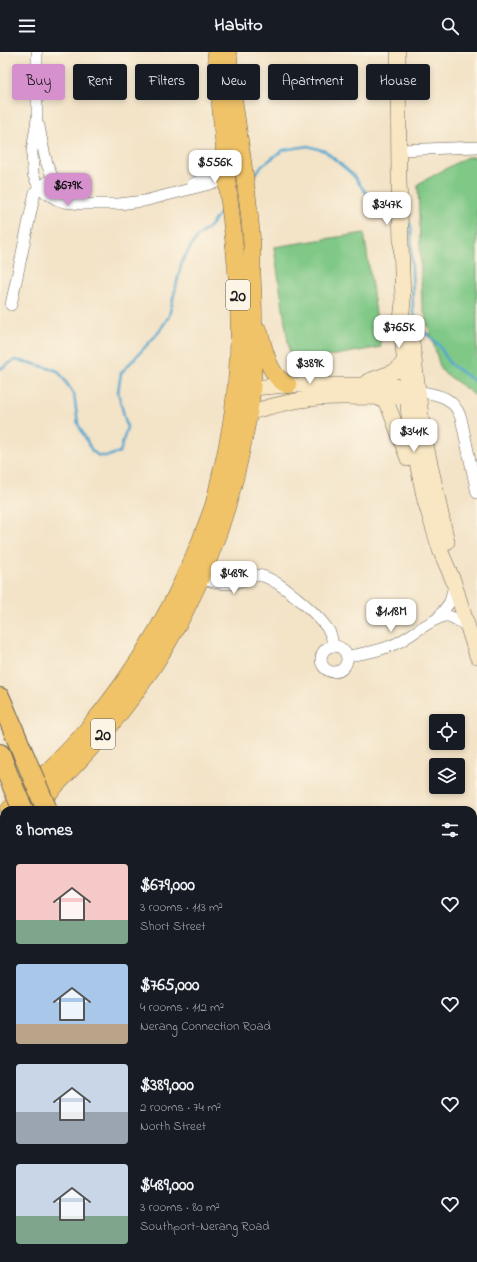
<!DOCTYPE html>
<meta charset="utf-8">
<style>
body{margin:0;font-family:"Indie Flower",sans-serif;background:#20242c;color:#f1f3f6;height:100vh;display:flex;flex-direction:column;font-size:15px;white-space:nowrap}
*{box-sizing:border-box;margin:0}
p{font-size:13px;color:#9ea1a6}
.icon{flex:none;width:22px;height:22px;fill:none;stroke:currentColor;stroke-width:2;stroke-linecap:round;stroke-linejoin:round}
.map{position:relative;flex:1;overflow:hidden}
.drawer{position:absolute;left:0px;top:754px;width:477px;height:456px;display:flex;flex-direction:column;background:#171b24;border-radius:12px 12px 0 0;box-shadow:0 2px 6px #0003}
.drawer>*{flex:none}
.guide{position:absolute;left:12px;top:12px;width:453px;height:36px;display:flex;gap:8px}
.buttons{position:absolute;left:429px;top:662px;display:grid;gap:8px}
.buttons a{display:grid;place-items:center;width:36px;height:36px;border-radius:4px;background:#171b24;box-shadow:0 2px 6px #0003;font-size:20px}
.price{position:absolute;translate:-50% -34px;padding:0 9px;border-radius:8px;background:#fff;color:#222;font-size:13px;line-height:26px;filter:drop-shadow(0 1px 2px #0008)}
.price::after{content:'';position:absolute;left:50%;top:24px;width:12px;height:9px;margin-left:-6px;background:inherit;clip-path:polygon(0 0,100% 0,50% 100%)}
.price.active{background:#d690ce;color:#111}
ul{padding:0;list-style:none}
li{display:flex;align-items:center;gap:12px;height:100px;padding:0 16px}
li span{display:grid;place-items:center;flex:none;width:112px;height:80px;border-radius:4px;color:#555}
li>.icon{margin-inline-start:auto}
span .icon{width:48px;height:48px;fill:#fffc;stroke-width:1}
li b{font-size:17px}
h2{display:flex;justify-content:space-between;align-items:center;height:48px;padding:0 16px;font-size:17px}
.chip{padding:0 14px;border-radius:4px;background:#171b24;box-shadow:0 2px 6px #0003;font-size:14px;line-height:36px}
.chip.active{background:#d690ce;color:#111}
header{display:flex;justify-content:space-between;align-items:center;height:52px;padding:0 16px;background:#171b24;font-size:18px;font-weight:700}
.map>svg:first-child{display:block}
.green{fill:#7fc886;stroke:#4e7251}
.lines{fill:none;stroke-linecap:round;stroke-linejoin:round}
.stream{stroke:#52a6ce;stroke-width:2.5}
.minor-casing{stroke:#676258;stroke-width:12}
.secondary-casing{stroke:#676258;stroke-width:16}
.primary-casing{stroke:#676258;stroke-width:18}
.motorway-casing{stroke:#676258;stroke-width:22}
.minor{stroke:#fff;stroke-width:11}
.secondary{stroke:#f9e7c3;stroke-width:15}
.primary{stroke:#f0c369;stroke-width:17}
.motorway{stroke:#f0c369;stroke-width:20}
.motorway-bridge-casing{stroke:#676258;stroke-width:22;stroke-linecap:butt}
.motorway-bridge{stroke:#f0c369;stroke-width:20}
.labels{text-anchor:middle;stroke-width:3.5;stroke-linejoin:round;paint-order:stroke}
.shield{fill:#fcf5e5;stroke:#5f5d58;stroke-width:1}
.shield-label{font-size:17px;font-weight:bold;fill:#1c1c1c}
</style>
<header><svg class="icon" aria-label="menu" viewBox="0 0 24 24"><path d="M4 6h16M4 12h16M4 18h16"/></svg>Habito<svg class="icon" aria-label="search" viewBox="0 0 24 24"><circle cx="10" cy="10" r="6"/><path d="M15 15l6 6"/></svg></header>
<div class="map">
<svg width="477" height="1210" viewBox="0 0 477 1210">
<rect width="100%" height="100%" fill="#fcf5e5"/>
<filter id="ink" filterUnits="userSpaceOnUse"><feTurbulence type="fractalNoise" baseFrequency=".025" numOctaves="2"/><feDisplacementMap in="SourceGraphic" scale="8" xChannelSelector="R" yChannelSelector="G"/><feConvolveMatrix kernelMatrix="1 2 1 2 8 2 1 2 1" color-interpolation-filters="sRGB"/></filter>
<filter id="wash" filterUnits="userSpaceOnUse"><feTurbulence type="fractalNoise" baseFrequency=".012" numOctaves="4" result="noise"/><feDisplacementMap in="SourceGraphic" scale="16" xChannelSelector="R" yChannelSelector="G"/><feGaussianBlur stdDeviation="0.9" result="paint"/><feColorMatrix in="noise" values="0 0 0 0 0 0 0 0 0 0 0 0 0 0 0 0 0 1.4 0 .05"/><feComposite in="paint" operator="in"/></filter>
<g filter="url(#wash)">
<rect width="100%" height="100%" fill="#f3e3c7"/>
<!-- green -->
<g class="green">
<polygon points="467,105 477,105 477,345 441,318 422,252 418,132"/>
<polygon points="364,181 381,295 291,311 274,195"/>
</g>
<g class="lines">
<!-- stream -->
<g class="stream">
<polyline points="253,124 263,113 283,98 308,94 325,99 353,123 374,152 389,159"/>
<polyline points="408,167 411,174 413,260 419,275 439,293 450,312 477,331"/>
<polyline points="0,317 15,308 31,311 58,319 74,342 78,372 92,399 99,404 108,404 120,400 127,375 118,340 121,321 159,280 169,264 182,209 197,185 210,174 222,158"/>
</g>
</g>
</g>
<g filter="url(#ink)">
<g class="lines">
<defs>
<g id="minor">
<polyline points="37,0 37,67 32,99 33,122 37,131 46,141 56,147 64,150 82,152 119,152 144,149 221,129 227,126"/>
<path d="M39 74C46 109 46 134 83 149"/>
<polyline points="399,98 477,95"/>
<path d="M193 132C205 126 221 116 224 102"/>
<polyline points="11,253 35,140 40,135 53,126"/>
<path d="M418 339C439 343 453 344 461 366L477 441"/>
<path d="M196 524C209 529 224 535 238 530 245 528 249 522 257 523 276 524 319 563 329 579 332 584 332 588 333 594"/>
<polyline points="437,567 450,550 454,533"/>
<circle cx="334" cy="607" r="13"/>
<path d="M348 604C366 601 385 598 401 589 413 582 432 567 445 564 452 563 461 571 467 574"/>
<polyline points="0,979 4,983"/>
<polyline points="473,1165 477,1166"/>
<polyline points="384,1210 384,1206"/>
</g>
<g id="secondary">
<polyline points="398,0 399,128 403,250 401,268 410,377 425,449 440,498 453,528 477,604"/>
<polyline points="412,291 423,379 447,490"/>
<polyline points="368,329 396,319 403,311"/>
<polyline points="252,336 288,333 390,333 414,338"/>
<polyline points="379,346 385,350 389,356 408,407"/>
<path d="M248 361C270 354 294 348 318 346 352 343 383 349 416 340"/>
</g>
<g id="primary">
<path d="M259 279C265 298 268 324 288 333"/>
<path d="M9 758C33 733 59 710 82 684 139 618 183 541 212 458 216 447 218 434 221 422 232 378 238 332 239 286 240 233 233 181 227 129 223 86 220 43 216 0"/>
<path d="M32 758C61 728 90 699 116 666 180 586 221 496 242 395 246 375 251 354 252 334 255 296 254 260 252 222 252 212 252 203 252 193 248 128 234 65 228 0"/>
<polyline points="0,791 4,786"/>
</g>
<g id="motorway">
<polyline points="0,646 25,706"/>
<polyline points="0,702 7,721"/>
<polyline points="209,1206 211,1210"/>
<polyline points="235,1206 236,1210"/>
<polyline points="261,1206 263,1210"/>
<polyline points="164,1210 166,1206"/>
</g>
</defs>
<!-- minor casing -->
<use href="#minor" class="minor-casing"/>
<!-- secondary casing -->
<use href="#secondary" class="secondary-casing"/>
<!-- primary casing -->
<use href="#primary" class="primary-casing"/>
<!-- motorway casing -->
<use href="#motorway" class="motorway-casing"/>
<!-- minor -->
<use href="#minor" class="minor"/>
<!-- secondary -->
<use href="#secondary" class="secondary"/>
<!-- primary -->
<use href="#primary" class="primary"/>
<!-- motorway -->
<use href="#motorway" class="motorway"/>
<defs>
<g id="motorway-bridge">
<polyline points="25,706 47,758"/>
<polyline points="7,721 23,758"/>
</g>
</defs>
<!-- motorway-bridge casing -->
<use href="#motorway-bridge" class="motorway-bridge-casing"/>
<!-- motorway-bridge -->
<use href="#motorway-bridge" class="motorway-bridge"/>
</g>
</g>
<g class="labels">
<!-- shield labels -->
<g class="shield">
<rect x="226" y="228" width="24" height="30" rx="3"/>
<rect x="91" y="667" width="24" height="30" rx="3"/>
</g>
<g class="shield-label">
<text x="238" y="249">20</text>
<text x="103" y="688">20</text>
</g>
</g>
</svg>
<div class="buttons">
<a><svg class="icon" aria-label="locate" viewBox="0 0 24 24"><circle cx="12" cy="12" r="6"/><path d="M12 2v4M12 18v4M2 12h4M18 12h4"/></svg></a>
<a><svg class="icon" aria-label="layers" viewBox="0 0 24 24"><path d="M12 4l9 5-9 5-9-5zM3 14l9 5 9-5"/></svg></a>
</div>
<b class="price" style="left:215px;top:132px">$556K</b>
<b class="price active" style="left:68px;top:155px">$679K</b>
<b class="price" style="left:387px;top:174px">$347K</b>
<b class="price" style="left:399px;top:297px">$765K</b>
<b class="price" style="left:310px;top:333px">$389K</b>
<b class="price" style="left:414px;top:401px">$341K</b>
<b class="price" style="left:234px;top:543px">$489K</b>
<b class="price" style="left:391px;top:581px">$1.18M</b>
<div class="guide">
<a class="chip active">Buy</a>
<a class="chip">Rent</a>
<a class="chip">Filters</a>
<a class="chip">New</a>
<a class="chip">Apartment</a>
<a class="chip">House</a>
</div>
<section class="drawer">
<h2>8 homes<svg class="icon" aria-label="filters" viewBox="0 0 24 24"><path d="M4 7h16M4 17h16"/><circle cx="9" cy="7" r="2"/><circle cx="15" cy="17" r="2"/></svg></h2>
<ul>
<li><span style="background:linear-gradient(#f6c9c9 70%,#7fa58c 0)"><svg class="icon" aria-label="home" viewBox="0 0 24 24"><path d="M3 11l9-7 9 7M6 9v11h12V9"/></svg></span><div><b>$679,000</b><p>3 rooms · 113 m²</p><p>Short Street</p></div><svg class="icon" aria-label="heart" viewBox="0 0 24 24"><path d="M12 20l-8-8c-3-5 5-10 8-4 3-6 11-1 8 4z"/></svg></li>
<li><span style="background:linear-gradient(#a9c7e8 75%,#b9a48a 0)"><svg class="icon" aria-label="home" viewBox="0 0 24 24"><path d="M3 11l9-7 9 7M6 9v11h12V9"/></svg></span><div><b>$765,000</b><p>4 rooms · 112 m²</p><p>Nerang Connection Road</p></div><svg class="icon" aria-label="heart" viewBox="0 0 24 24"><path d="M12 20l-8-8c-3-5 5-10 8-4 3-6 11-1 8 4z"/></svg></li>
<li><span style="background:linear-gradient(#c9d6e8 60%,#9aa5b1 0)"><svg class="icon" aria-label="home" viewBox="0 0 24 24"><path d="M3 11l9-7 9 7M6 9v11h12V9"/></svg></span><div><b>$389,000</b><p>2 rooms · 74 m²</p><p>North Street</p></div><svg class="icon" aria-label="heart" viewBox="0 0 24 24"><path d="M12 20l-8-8c-3-5 5-10 8-4 3-6 11-1 8 4z"/></svg></li>
<li><span style="background:linear-gradient(#c9d6e8 65%,#7fa58c 0)"><svg class="icon" aria-label="home" viewBox="0 0 24 24"><path d="M3 11l9-7 9 7M6 9v11h12V9"/></svg></span><div><b>$489,000</b><p>3 rooms · 80 m²</p><p>Southport-Nerang Road</p></div><svg class="icon" aria-label="heart" viewBox="0 0 24 24"><path d="M12 20l-8-8c-3-5 5-10 8-4 3-6 11-1 8 4z"/></svg></li>
</ul>
</section>
</div>
